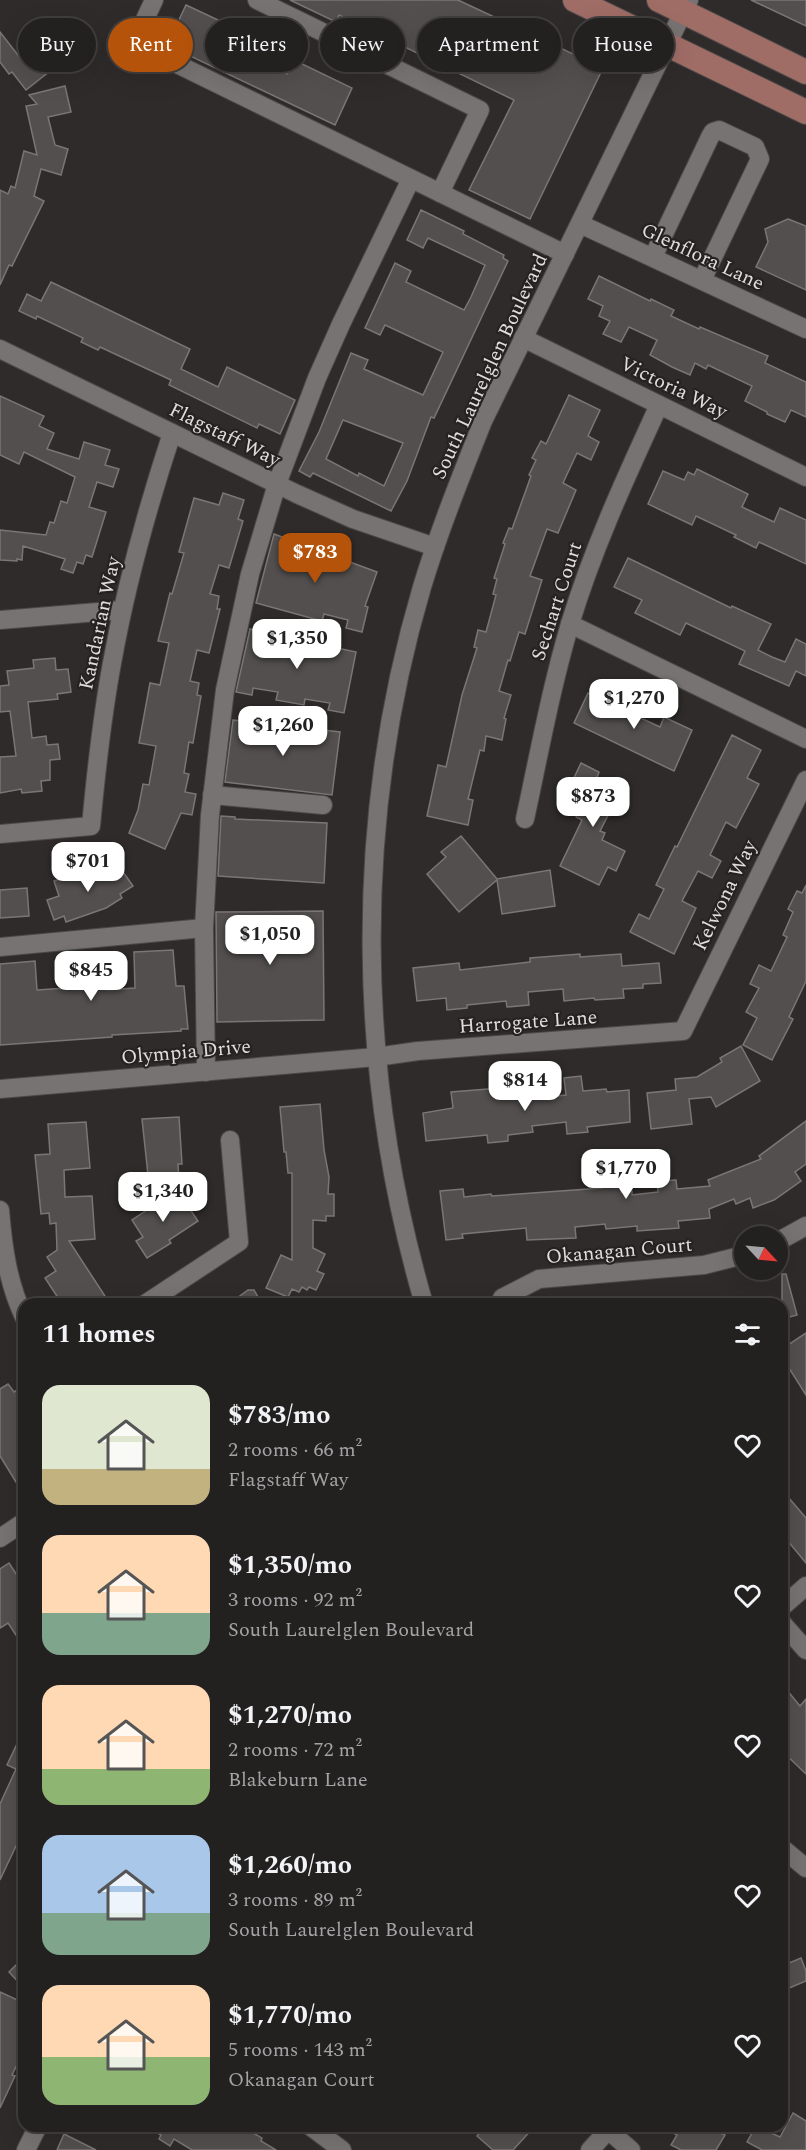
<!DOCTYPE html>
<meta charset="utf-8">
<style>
body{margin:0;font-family:Spectral,serif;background:#2f2d2d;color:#f1f3f6;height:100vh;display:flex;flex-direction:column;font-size:22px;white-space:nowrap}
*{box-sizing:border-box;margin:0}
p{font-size:20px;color:#a3a3a5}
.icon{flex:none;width:33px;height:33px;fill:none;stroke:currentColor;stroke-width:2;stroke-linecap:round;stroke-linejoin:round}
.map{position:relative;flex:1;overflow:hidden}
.sheet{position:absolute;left:18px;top:1298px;width:770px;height:834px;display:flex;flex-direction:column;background:#232020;border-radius:18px;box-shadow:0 6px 24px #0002,0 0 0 2px #403e3e}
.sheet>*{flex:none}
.hud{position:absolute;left:18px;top:18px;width:771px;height:54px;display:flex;gap:12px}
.needle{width:39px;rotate:116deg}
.tools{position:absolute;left:734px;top:1226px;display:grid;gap:12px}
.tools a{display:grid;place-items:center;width:54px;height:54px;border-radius:50%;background:#232020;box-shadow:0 6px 24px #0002,0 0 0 2px #403e3e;font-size:30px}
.price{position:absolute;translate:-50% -51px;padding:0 14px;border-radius:12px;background:#fff;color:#222;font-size:20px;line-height:39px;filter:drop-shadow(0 2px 3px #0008)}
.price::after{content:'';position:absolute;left:50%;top:36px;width:18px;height:14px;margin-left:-9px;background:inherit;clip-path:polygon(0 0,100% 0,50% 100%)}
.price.selected{background:#b45309;color:#fff}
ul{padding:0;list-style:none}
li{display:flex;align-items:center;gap:18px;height:150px;padding:0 24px}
li span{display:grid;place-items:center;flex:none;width:168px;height:120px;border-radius:18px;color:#555}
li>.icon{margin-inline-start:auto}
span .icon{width:72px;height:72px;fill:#fffc;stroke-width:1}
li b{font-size:26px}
h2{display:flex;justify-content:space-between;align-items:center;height:72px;padding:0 24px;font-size:26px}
.chip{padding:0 21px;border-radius:27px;background:#232020;box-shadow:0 6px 24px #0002,0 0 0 2px #403e3e;font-size:21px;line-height:54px}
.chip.selected{background:#b45309;color:#fff}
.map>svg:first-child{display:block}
.building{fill:#534f4f;stroke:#7a7675;stroke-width:1.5;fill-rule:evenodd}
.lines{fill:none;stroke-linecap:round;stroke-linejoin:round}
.minor-casing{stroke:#4b4948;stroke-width:20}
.major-casing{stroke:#4b4948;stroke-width:26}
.minor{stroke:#777372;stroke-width:18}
.major{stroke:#a06c66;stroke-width:24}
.labels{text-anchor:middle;stroke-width:4.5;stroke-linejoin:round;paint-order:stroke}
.street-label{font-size:20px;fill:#e0dedd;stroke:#252221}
</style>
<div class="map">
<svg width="806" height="2150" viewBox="0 0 806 2150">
<rect width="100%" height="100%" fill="#2f2b2b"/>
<!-- building -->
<g class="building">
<polygon points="290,0 458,0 603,68 530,219 469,190 514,100 339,15 336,22"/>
<polygon points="751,0 806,0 806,26"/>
<polygon points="186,5 246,33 238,50 287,74 294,60 352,88 335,125 167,45"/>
<polygon points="0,32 21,59 39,46 55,67 26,90 12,72 9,74 0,62"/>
<polygon points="65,86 71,112 48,117 55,145 68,149 61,175 41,169 34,196 44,201 12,266 9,265 0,285 0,190 8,194 11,186 15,188 24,151 37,155 26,106 37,104 29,95"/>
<path d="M421 210 464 231 463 234 504 255 503 258 508 261 434 418 431 417 407 481 391 511 313 473 310 477 299 471 319 432 351 353 368 360 364 369 423 395 443 352 385 325 380 335 365 328 395 263 411 271 406 282 464 310 471 297 485 265 428 238 423 248 407 240ZM343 420 403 443 384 486 359 473 358 476 326 459Z"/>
<polygon points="788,219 806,226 806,290 756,267 768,242 765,229"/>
<polygon points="599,276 650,301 651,299 674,310 671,316 699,329 700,327 768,356 765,363 806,382 806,417 791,410 785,422 767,414 767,412 745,401 752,386 708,365 706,369 695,363 690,375 672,367 650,355 657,340 629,327 621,342 603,334 610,321 599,316 603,306 588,299"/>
<polygon points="51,282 190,349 181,369 218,387 227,367 295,400 280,434 259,424 257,428 169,385 171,380 100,347 98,350 81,342 83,338 37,316 36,319 19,311 27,294 41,301"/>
<polygon points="569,395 600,410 588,436 599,442 591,460 577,453 563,483 576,490 558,533 547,529 530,576 542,580 525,634 519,632 510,661 508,660 499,691 511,695 504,718 506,719 502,740 486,736 484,751 480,750 468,799 473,800 468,825 427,816 438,765 446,767 462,695 477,648 474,647 478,630 486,632 496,595 493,594 497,579 494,578 505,544 503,543 509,528 512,529 531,476 529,475 536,460 532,458 541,441 546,444"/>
<polygon points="0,396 44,416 39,426 54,433 47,449 79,459 84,442 110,450 105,465 119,469 113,487 97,482 89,507 106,512 92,557 86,555 83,564 77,562 73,573 61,569 65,559 23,546 22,560 17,559 17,561 0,560 0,530 46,535 50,522 54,523 61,501 67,503 75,477 24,452 19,464 0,455"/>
<polygon points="697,469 748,494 742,507 774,522 780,508 806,520 806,564 759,542 756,548 734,537 736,535 696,516 692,525 648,504 663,471 684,480 688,472 694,475"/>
<polygon points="223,493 244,500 238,519 243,521 229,568 219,565 210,594 219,596 217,609 220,609 209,653 197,650 190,681 199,683 197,695 201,696 193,743 189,742 184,773 189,774 185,792 196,794 192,815 181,813 165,849 129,833 138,810 143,784 149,785 156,746 139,743 150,683 160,685 169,643 158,641 170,593 172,594 184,553 179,552 194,498 219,505"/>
<polygon points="274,534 377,572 365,606 368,607 362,632 346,628 348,620 324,614 322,621 256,603"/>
<polygon points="628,558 731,608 732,606 771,624 758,650 772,657 785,662 796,639 806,644 806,676 796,671 789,686 739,664 745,651 686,623 680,635 635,613 642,600 614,587"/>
<polygon points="250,629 356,652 344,713 328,710 330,703 305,699 304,705 276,700 278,692 253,688 252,695 236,692"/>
<polygon points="55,658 56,670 68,669 71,692 57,694 58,699 28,702 32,738 46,736 47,745 58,744 60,759 50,760 50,780 41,781 42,791 22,793 21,789 0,793 0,757 16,756 10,711 0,712 0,686 9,685 7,671 34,668 33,660"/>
<polygon points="588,693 617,707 623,695 640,703 634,715 660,727 664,717 692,730 674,771 574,723"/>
<polygon points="233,720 340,732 332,795 225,782"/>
<polygon points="732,735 761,750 747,778 759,784 736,828 726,822 710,855 721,861 712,878 698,871 682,901 696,908 674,954 630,932 639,914 649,919 664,889 656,885 675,846 677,847"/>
<polygon points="581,763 599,772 596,780 627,795 619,812 612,808 600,831 605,833 602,840 625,851 616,871 608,867 599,885 560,866 582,820 576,817 584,800 574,796 579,786 572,782"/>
<polygon points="221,816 235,817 235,819 327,823 324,883 218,876"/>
<polygon points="461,836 497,879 550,870 555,906 502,914 497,880 459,912 427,874 446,857 441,852"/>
<polygon points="102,861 111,875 121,869 133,886 120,894 122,898 106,908 66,922 64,916 54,920 47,900 59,896 54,881 74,874 75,878"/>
<polygon points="806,885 806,981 789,1017 793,1019 772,1060 743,1045 757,1018 746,1012 759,988 750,984 759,965 771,971 787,937 783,935 793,912 788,909 797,891 802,893"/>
<polygon points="27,888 29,916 0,918 0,890"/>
<polygon points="323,911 324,1020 217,1022 216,912"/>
<polygon points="173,950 176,986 184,986 188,1029 181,1029 181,1031 112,1035 112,1037 0,1045 0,964 35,961 37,990 67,988 65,958 102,955 104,984 107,984 107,990 135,988 134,952"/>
<polygon points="580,954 580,957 621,954 622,966 659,963 661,983 643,984 643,988 623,989 624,998 595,1000 594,998 564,1001 563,989 528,992 529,1005 507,1007 506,1001 467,1005 467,1008 447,1010 446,998 417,1001 413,968 459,963 460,970 530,962 530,958"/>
<polygon points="741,1046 760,1081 716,1107 711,1097 689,1099 692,1124 651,1129 647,1093 676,1090 675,1079 697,1077 722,1062 720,1058"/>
<polygon points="581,1076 583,1091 606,1089 607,1092 629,1090 630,1122 587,1127 588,1132 567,1134 566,1122 532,1126 533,1132 508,1135 508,1141 488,1143 487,1135 426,1141 423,1113 453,1108 451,1092 527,1086 529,1099 566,1095 564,1078"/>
<polygon points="320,1104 324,1150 329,1177 328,1194 334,1194 334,1216 326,1216 326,1221 313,1220 313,1248 325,1254 317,1271 324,1274 316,1290 309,1287 307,1290 302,1287 299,1292 292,1289 288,1297 266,1288 281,1255 292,1260 292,1173 288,1173 286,1152 284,1152 280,1107"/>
<polygon points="179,1117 182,1164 178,1164 179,1182 149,1184 142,1119"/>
<polygon points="806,1121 806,1164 795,1172 801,1181 774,1200 753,1208 750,1198 736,1204 734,1199 709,1209 710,1218 678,1221 679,1228 637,1231 637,1226 606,1229 605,1224 575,1227 576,1238 527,1240 526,1228 462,1234 463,1238 446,1240 440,1191 463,1189 464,1197 491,1194 492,1196 602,1188 600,1172 619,1170 621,1192 632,1191 632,1195 658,1192 657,1181 676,1180 677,1189 710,1186 708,1180 761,1159 759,1156"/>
<polygon points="86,1122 90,1168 64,1170 65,1197 92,1196 95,1239 69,1241 105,1296 93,1304 62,1304 45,1278 56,1271 47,1257 57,1250 56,1223 50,1224 49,1213 41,1214 35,1155 50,1154 48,1124"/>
<polygon points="177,1190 198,1221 169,1240 171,1243 147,1258 136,1241 143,1237 132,1220"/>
<polygon points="782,1274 786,1274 797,1315 782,1319"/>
<polygon points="248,1290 254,1290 262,1304 229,1304"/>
<polygon points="806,1333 806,1395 782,1357 782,1349"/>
<polygon points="8,1384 14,1392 24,1386 24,1495 0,1456 0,1389"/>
<polygon points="782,1490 806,1518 806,1563 787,1540 782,1545"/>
<polygon points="9,1563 24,1586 24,1647 8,1623 0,1628 0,1569"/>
<polygon points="782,1684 800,1706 806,1699 806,1774 782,1751"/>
<polygon points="24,1729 24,1829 0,1880 0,1804 16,1769 7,1765"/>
<polygon points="24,1957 24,1988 9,1972"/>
<polygon points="801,1958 806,1971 806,1981 782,1991 782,1966"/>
<polygon points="0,1992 24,2003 24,2050 12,2075 15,2076 0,2108"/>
<polygon points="793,2113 806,2121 806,2150 762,2150 747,2142 756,2126 780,2137"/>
<polygon points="146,2126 241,2126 262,2138 261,2141 276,2150 192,2150 174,2139 170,2146 159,2139 161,2135"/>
<polygon points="486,2126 535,2126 513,2150 493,2150 477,2136"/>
<polygon points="660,2126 721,2126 718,2132 725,2135 716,2150 681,2150 671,2145 677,2135"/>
<polygon points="64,2134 96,2150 57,2150"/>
</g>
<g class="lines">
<defs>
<g id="minor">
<polyline points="154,0 134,43 565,254"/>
<polyline points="257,0 345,43"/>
<polyline points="388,65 480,110 440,193"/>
<polyline points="580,224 806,329"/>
<polyline points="653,257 710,137 713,132 719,130 755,147 760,159 702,280"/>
<polyline points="523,338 806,477"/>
<polyline points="0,349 297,494 353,519 435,547"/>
<polyline points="0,620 122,610"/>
<polyline points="570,624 806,739"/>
<polyline points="212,795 323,805"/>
<path d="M525 819C539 754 551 688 570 624 593 548 626 477 659 405"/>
<path d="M0 834 91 826C96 772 102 717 112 663 126 585 147 509 172 433"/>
<polyline points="0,947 204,928"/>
<polyline points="206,1072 204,928 210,815 225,690 250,574 277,484 317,378 341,324 411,179"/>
<polyline points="0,1089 376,1057 418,1051 683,1031 806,780"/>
<path d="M0 1210C3 1248 8 1283 24 1317"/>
<polyline points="777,1242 806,1226"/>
<polyline points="502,1298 539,1279 704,1265 744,1255"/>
<polyline points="145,1304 239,1242 230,1140"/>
<path d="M424 1304C356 1071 353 820 422 587 439 531 461 476 483 421L689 0"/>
<polyline points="0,1538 24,1522"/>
<polyline points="782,1607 806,1586"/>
<polyline points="782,1623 806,1650"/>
<polyline points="782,1848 806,1868"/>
<polyline points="310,2126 342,2150"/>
<polyline points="608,2130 631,2150"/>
<polyline points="26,2150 38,2126"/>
<polyline points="590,2150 612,2126"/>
</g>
<g id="major">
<polyline points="575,0 806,112"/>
<polyline points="659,0 806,72"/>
</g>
</defs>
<!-- minor casing -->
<use href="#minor" class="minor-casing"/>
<!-- major casing -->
<use href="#major" class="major-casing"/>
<!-- minor -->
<use href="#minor" class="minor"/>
<!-- major -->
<use href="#major" class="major"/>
</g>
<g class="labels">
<!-- street labels -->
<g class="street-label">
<text transform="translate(703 256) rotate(25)" y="7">Glenflora Lane</text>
<text transform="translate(489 366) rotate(-65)" y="7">South Laurelglen Boulevard</text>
<text transform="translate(674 387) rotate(26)" y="7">Victoria Way</text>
<text transform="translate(225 434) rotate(26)" y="7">Flagstaff Way</text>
<text transform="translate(556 601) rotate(-72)" y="7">Sechart Court</text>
<text transform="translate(99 623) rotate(-78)" y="7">Kandarian Way</text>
<text transform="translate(724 895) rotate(-64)" y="7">Kelwona Way</text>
<text transform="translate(528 1021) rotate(-4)" y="7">Harrogate Lane</text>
<text transform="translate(186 1051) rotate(-5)" y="7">Olympia Drive</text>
<text transform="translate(619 1250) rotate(-5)" y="7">Okanagan Court</text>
</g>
</g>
</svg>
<div class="tools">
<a><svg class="needle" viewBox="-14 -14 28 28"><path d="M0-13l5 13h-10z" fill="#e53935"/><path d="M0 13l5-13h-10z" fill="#a3a3a5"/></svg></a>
</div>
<b class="price selected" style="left:315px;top:584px">$783</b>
<b class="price" style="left:297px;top:670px">$1,350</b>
<b class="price" style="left:634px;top:730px">$1,270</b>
<b class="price" style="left:283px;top:757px">$1,260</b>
<b class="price" style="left:593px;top:828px">$873</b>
<b class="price" style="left:88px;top:893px">$701</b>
<b class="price" style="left:270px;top:966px">$1,050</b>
<b class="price" style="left:91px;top:1002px">$845</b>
<b class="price" style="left:525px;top:1112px">$814</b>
<b class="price" style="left:626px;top:1200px">$1,770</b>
<b class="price" style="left:163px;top:1223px">$1,340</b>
<div class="hud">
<a class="chip">Buy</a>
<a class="chip selected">Rent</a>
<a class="chip">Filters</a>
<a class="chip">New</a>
<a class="chip">Apartment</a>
<a class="chip">House</a>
</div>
<section class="sheet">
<h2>11 homes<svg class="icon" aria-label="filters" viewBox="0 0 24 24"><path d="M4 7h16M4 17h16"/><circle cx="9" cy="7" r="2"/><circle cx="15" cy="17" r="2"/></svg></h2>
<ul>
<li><span style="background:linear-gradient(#dfe7d0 70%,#c2b280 0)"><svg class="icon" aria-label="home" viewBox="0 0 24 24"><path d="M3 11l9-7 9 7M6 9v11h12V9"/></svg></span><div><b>$783/mo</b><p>2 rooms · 66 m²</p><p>Flagstaff Way</p></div><svg class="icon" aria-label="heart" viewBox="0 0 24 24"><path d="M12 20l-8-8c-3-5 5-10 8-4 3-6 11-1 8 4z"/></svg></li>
<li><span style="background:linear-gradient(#ffd9b3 65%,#7fa58c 0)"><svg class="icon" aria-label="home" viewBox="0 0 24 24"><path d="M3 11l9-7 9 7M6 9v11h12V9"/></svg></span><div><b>$1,350/mo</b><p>3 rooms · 92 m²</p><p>South Laurelglen Boulevard</p></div><svg class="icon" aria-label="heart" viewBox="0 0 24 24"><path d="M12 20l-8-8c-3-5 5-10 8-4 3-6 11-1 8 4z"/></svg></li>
<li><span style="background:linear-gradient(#ffd9b3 70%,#8fb573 0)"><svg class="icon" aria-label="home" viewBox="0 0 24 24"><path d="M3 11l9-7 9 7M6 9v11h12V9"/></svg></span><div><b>$1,270/mo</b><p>2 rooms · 72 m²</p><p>Blakeburn Lane</p></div><svg class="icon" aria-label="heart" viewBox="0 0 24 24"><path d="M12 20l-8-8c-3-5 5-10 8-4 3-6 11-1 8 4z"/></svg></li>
<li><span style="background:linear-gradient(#a9c7e8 65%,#7fa58c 0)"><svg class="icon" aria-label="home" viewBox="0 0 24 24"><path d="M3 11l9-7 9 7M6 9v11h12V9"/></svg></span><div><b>$1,260/mo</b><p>3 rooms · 89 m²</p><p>South Laurelglen Boulevard</p></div><svg class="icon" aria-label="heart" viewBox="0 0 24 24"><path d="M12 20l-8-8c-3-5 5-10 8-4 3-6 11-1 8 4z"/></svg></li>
<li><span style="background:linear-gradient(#ffd9b3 60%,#8fb573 0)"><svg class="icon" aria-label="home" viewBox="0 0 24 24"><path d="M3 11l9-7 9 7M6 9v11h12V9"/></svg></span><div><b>$1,770/mo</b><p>5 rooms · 143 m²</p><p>Okanagan Court</p></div><svg class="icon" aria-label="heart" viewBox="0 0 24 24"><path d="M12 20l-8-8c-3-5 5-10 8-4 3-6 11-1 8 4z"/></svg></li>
</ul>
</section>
</div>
